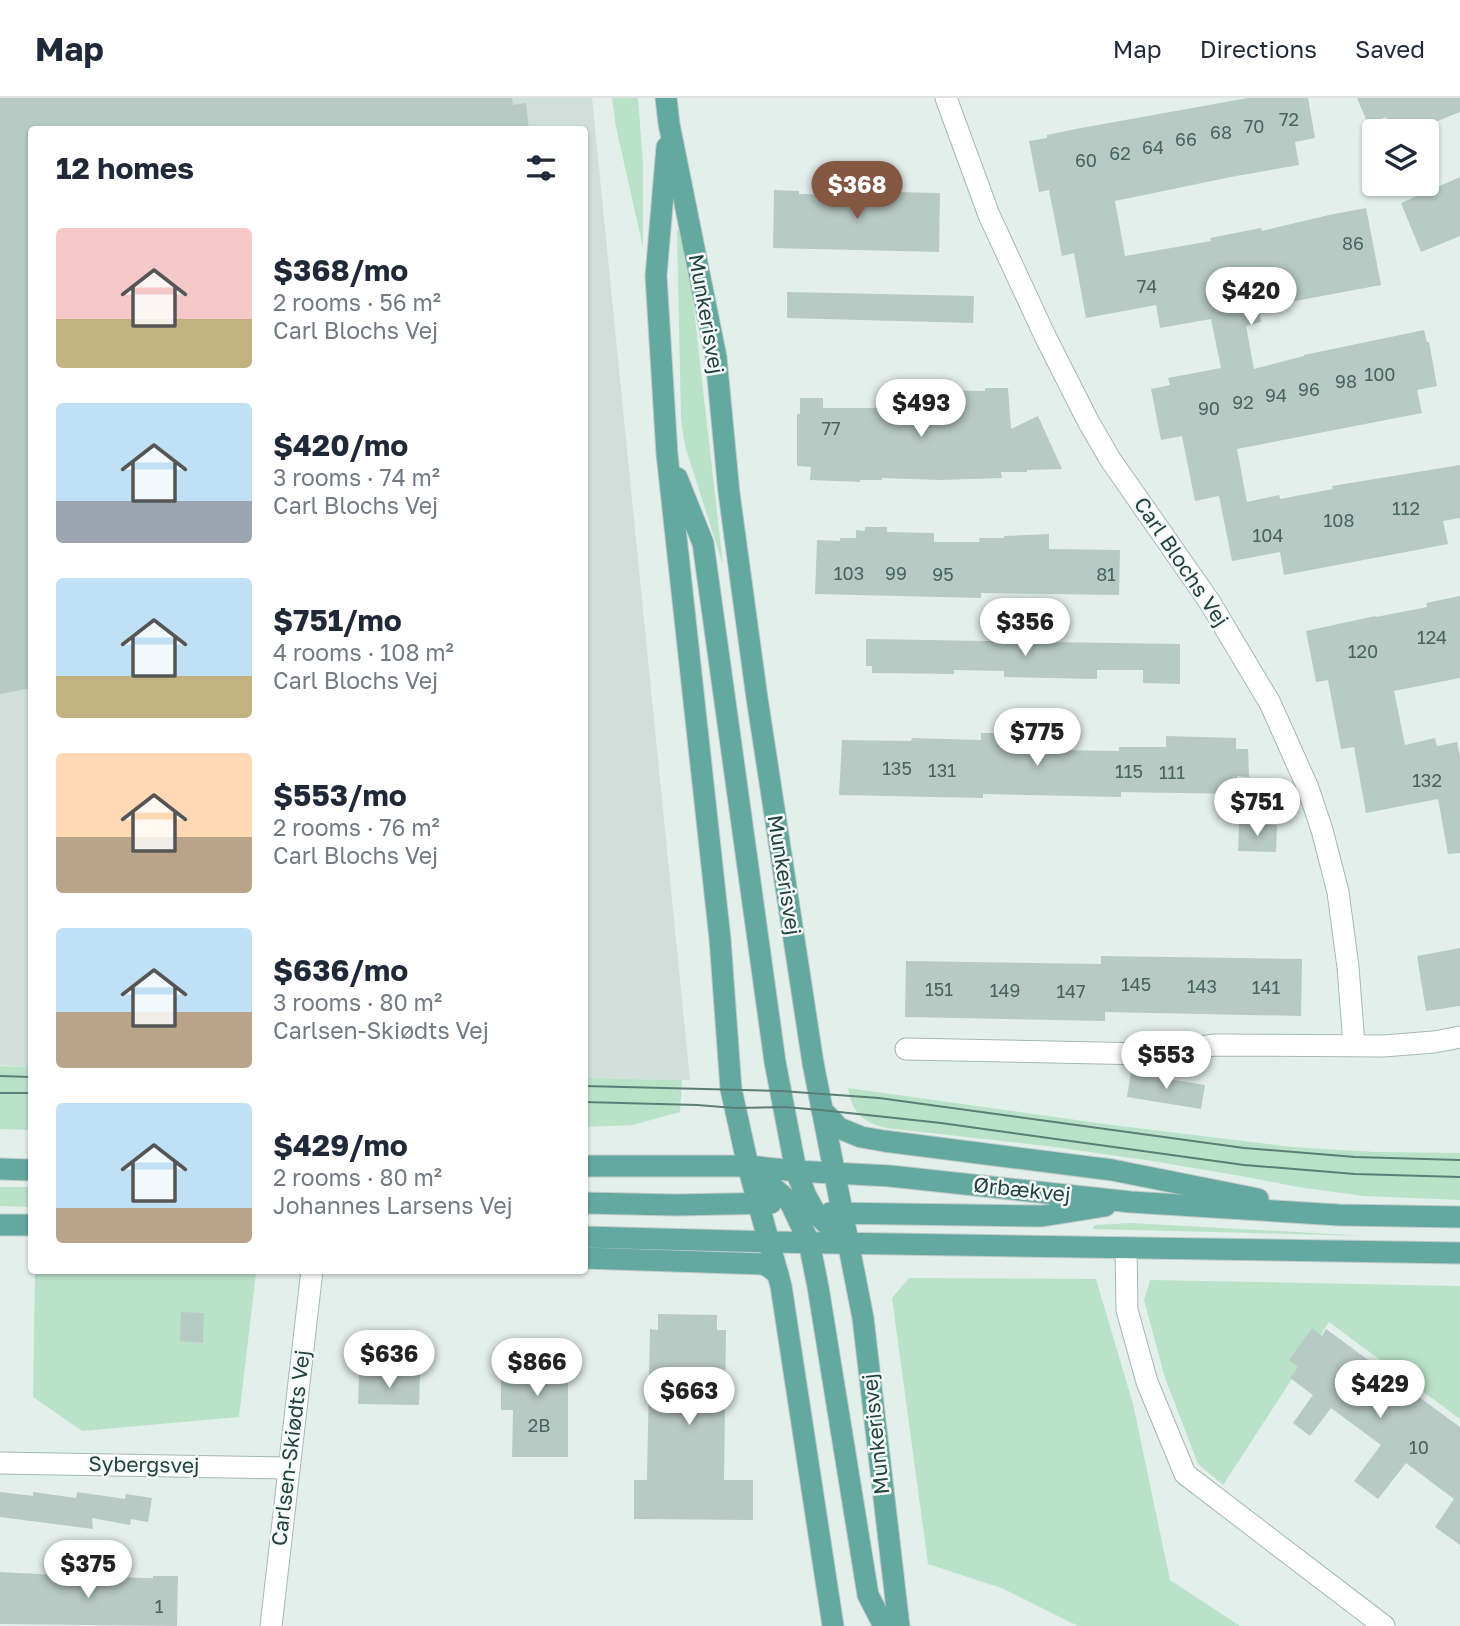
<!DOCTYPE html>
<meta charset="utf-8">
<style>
body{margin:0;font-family:"Golos Text",sans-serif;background:#f2f2f3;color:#1f2937;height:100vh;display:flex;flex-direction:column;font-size:26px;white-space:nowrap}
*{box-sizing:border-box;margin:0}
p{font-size:23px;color:#747a83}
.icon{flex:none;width:38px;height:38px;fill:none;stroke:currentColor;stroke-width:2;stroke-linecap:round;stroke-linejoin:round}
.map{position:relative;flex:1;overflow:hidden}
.panel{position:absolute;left:28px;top:28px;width:560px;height:1148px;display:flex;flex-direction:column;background:#fff;border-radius:7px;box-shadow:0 2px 5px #0004}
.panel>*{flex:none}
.fabs{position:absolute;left:1362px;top:21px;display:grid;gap:14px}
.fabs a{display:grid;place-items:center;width:77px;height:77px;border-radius:7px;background:#fff;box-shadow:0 2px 5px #0004;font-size:35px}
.price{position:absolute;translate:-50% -60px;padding:0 16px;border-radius:24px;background:#fff;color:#222;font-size:23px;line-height:46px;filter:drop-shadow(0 2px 4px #0008)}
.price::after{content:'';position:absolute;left:50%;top:42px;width:21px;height:16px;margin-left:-10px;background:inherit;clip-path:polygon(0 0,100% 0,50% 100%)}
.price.on{background:#845743;color:#fff}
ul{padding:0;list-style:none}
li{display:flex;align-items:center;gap:21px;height:175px;padding:0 28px}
li span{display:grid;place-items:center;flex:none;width:196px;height:140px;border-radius:7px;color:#555}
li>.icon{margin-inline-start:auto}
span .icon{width:84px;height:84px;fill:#fffc;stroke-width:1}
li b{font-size:30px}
h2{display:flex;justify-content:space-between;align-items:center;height:84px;padding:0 28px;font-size:30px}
header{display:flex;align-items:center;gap:42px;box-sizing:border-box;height:98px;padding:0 35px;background:#fff;border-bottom:2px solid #e0e1e3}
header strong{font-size:33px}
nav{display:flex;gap:38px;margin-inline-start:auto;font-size:24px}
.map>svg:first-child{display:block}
.built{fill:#d1dfda}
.green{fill:#bae2c9}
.building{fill:#b8cac4}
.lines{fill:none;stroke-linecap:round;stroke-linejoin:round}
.minor-casing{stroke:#a5b8b3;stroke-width:23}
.major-casing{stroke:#c1cac9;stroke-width:23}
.minor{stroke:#fff;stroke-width:21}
.major{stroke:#63a99f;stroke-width:21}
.tram{stroke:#5b7e78;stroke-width:2}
.labels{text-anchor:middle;stroke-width:5;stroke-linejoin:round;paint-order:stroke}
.number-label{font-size:18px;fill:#47645f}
.street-label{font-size:21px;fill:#21423d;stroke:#f5faf8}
</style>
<header>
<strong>Map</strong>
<nav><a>Map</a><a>Directions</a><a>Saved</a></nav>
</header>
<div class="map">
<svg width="1460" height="1528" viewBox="0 0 1460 1528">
<rect width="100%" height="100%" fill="#e3efeb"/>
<!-- built -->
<polygon class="built" points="0,0 592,0 690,982 585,980 584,32 32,32 31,969 0,967"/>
<!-- green -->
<g class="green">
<polygon points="612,0 638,0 643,65 643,150 616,29"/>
<polygon points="681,128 685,132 723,467 685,348 681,321 677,134"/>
<polygon points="0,968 31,969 31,1032 0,1031"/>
<polygon points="585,980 682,982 680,1014 633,1027 585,1029"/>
<path d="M848 990 1112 1027 1293 1049 1375 1054 1460 1055V1102L1363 1098 1298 1089 1241 1078 1152 1063 1055 1049 886 1030C862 1024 852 1014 848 990Z"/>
<polygon points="0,1089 31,1089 31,1109 0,1108"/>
<polygon points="1131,1125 1368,1138 1092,1131 1095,1127"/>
<polygon points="35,1175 256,1175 239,1319 82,1333 33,1299"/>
<polygon points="909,1180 1096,1181 1133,1306 1170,1482 1240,1528 1078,1528 1004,1491 928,1466 892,1200"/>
<polygon points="1150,1182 1460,1188 1460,1321 1329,1224 1223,1387 1198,1366 1165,1280 1144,1202"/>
</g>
<!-- building -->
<g class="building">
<polygon points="0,0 512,0 513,7 526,5 529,32 32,32 32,590 0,596"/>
<polygon points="1248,0 1308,0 1315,40 1295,44 1299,67 1231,79 1115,103 1125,158 1211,143 1210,140 1261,130 1262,133 1329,117 1366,110 1381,187 1258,210 1261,224 1246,228 1254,271 1304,258 1304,257 1424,232 1427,244 1429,244 1437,288 1417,292 1422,315 1237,351 1247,404 1279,397 1280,401 1333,391 1332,388 1460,367 1460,420 1443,423 1448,446 1284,477 1280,454 1232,463 1219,398 1195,403 1182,338 1161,342 1151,291 1170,287 1168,280 1221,270 1211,221 1160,230 1156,207 1086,220 1074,155 1062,158 1049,92 1039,94 1029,43 1047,40 1047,37 1081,30"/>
<polygon points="1357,0 1460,0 1460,14 1413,33 1392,33 1386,19 1368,26"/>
<polygon points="1460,79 1460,138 1421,154 1401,105"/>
<polygon points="774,92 799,93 799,96 845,97 845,93 940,95 939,154 773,150"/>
<polygon points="787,194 974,198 973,225 787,220"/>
<polygon points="985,290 1008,290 1011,331 1038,318 1062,371 1027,372 1027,374 1001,374 1002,380 940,382 882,380 882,382 860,382 860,384 810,382 811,369 797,368 797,316 800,316 800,300 823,300 823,310 892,310 893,301 915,301 915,292 985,293"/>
<polygon points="865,429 887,429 887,434 934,435 934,444 980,444 979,440 1004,440 1004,438 1049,436 1049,451 1120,452 1119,497 981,495 981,500 815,496 817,442 840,443 840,440 856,440 856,432 865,433"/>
<polygon points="1460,498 1460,580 1394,593 1405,647 1435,640 1437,648 1457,644 1460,659 1460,755 1448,756 1438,701 1366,715 1354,649 1341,651 1328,582 1316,584 1306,533 1375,518 1376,519 1427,509 1426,505"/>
<polygon points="866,541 1180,546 1180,586 1143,585 1143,572 1097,572 1097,581 1004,579 1004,573 954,572 954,576 872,575 872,568 866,568"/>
<polygon points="981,635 1027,635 1027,645 1060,647 1059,652 1119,653 1119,649 1166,649 1166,638 1236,640 1236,651 1248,651 1249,679 1237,678 1237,696 1121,694 1121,699 983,696 983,700 839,697 842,642 911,643 912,640 981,642"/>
<polygon points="1239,726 1277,727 1276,754 1238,753"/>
<polygon points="1460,850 1460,908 1426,913 1417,858"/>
<polygon points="1101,858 1302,861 1301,918 1105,914 1105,923 905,919 906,863 1101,866"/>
<polygon points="1131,975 1205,987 1201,1011 1127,999"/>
<polygon points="181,1214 204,1215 203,1245 180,1243"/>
<polygon points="658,1216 717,1217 717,1232 726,1232 724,1382 753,1382 753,1422 634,1421 634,1382 647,1382 650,1231 658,1232"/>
<polygon points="1312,1230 1322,1238 1326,1231 1460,1329 1460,1447 1435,1429 1454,1401 1406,1365 1378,1401 1354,1383 1381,1347 1331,1310 1310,1338 1293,1325 1313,1297 1290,1280 1298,1269 1289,1262"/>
<polygon points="501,1245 568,1246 568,1359 512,1359 513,1312 501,1312"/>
<polygon points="359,1276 420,1277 419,1307 358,1306"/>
<polygon points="0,1394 33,1398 33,1394 76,1400 77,1394 125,1401 126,1396 152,1400 148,1424 131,1421 130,1427 92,1420 93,1431 0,1419"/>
<polygon points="0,1474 96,1479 153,1480 153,1478 178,1478 177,1528 0,1526"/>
</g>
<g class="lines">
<defs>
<g id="minor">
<polyline points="946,0 989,117 1045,238 1088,323 1110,361 1209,503 1270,605 1308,690 1322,732 1338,794 1348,869 1354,947"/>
<polyline points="906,951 1147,956 1215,947 1383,948 1434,944 1460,939"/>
<polyline points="1126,1150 1127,1212 1147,1284 1185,1376 1384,1528"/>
<polyline points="0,1365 289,1370"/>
<polyline points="271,1528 312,1172"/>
</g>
<g id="major">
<polyline points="666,0 669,26 716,259 729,395 757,600 813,965 863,1220 899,1528"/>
<polyline points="667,49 656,178 667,356 720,841 731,991 748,1068 781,1188 833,1528"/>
<polyline points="677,380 703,445 775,964 796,1073 806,1098 816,1116 848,1145"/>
<polyline points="822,1012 839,1030 861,1039 884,1043 1112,1072 1258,1101"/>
<polyline points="584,1068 748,1068 796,1073 890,1078 1131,1104 1339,1117 1460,1119"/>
<polyline points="748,1068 790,1104 809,1144 818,1189 868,1497 884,1528"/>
<polyline points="0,1071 32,1072"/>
<polyline points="584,1105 676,1107 771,1105"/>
<polyline points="830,1115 1042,1118 1105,1108"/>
<polyline points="0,1127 32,1127"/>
<polyline points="584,1139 769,1144 1460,1155"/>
<polyline points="584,1160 763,1166 769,1169 778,1176"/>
</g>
</defs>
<!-- minor casing -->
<use href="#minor" class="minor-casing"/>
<!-- major casing -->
<use href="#major" class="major-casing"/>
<!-- minor -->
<use href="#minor" class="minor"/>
<!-- major -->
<use href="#major" class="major"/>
<!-- tram -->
<g class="tram">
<polyline points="0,978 32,979"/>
<polyline points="584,988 781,993 879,1000 1244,1050 1355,1059 1460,1062"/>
<polyline points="0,995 32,995"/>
<polyline points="584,1004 697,1007 735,1010 784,1009 821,1012 941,1025 1244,1067 1355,1076 1460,1079"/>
</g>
</g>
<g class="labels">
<!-- number labels -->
<g class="number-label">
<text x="1289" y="28">72</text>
<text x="1254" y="35">70</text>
<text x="1221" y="41">68</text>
<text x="1186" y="48">66</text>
<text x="1153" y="56">64</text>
<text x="1120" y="62">62</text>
<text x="1086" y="69">60</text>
<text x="1353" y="152">86</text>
<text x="1147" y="195">74</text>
<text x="1380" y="283">100</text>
<text x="1346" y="290">98</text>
<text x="1309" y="298">96</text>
<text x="1276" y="304">94</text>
<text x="1243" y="311">92</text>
<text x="1209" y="317">90</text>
<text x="831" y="337">77</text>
<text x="1406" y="417">112</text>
<text x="1339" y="429">108</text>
<text x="1268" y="444">104</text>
<text x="849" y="482">103</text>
<text x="896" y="482">99</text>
<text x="943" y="483">95</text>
<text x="1106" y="483">81</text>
<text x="1432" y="546">124</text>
<text x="1363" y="560">120</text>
<text x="897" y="677">135</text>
<text x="942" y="679">131</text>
<text x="1129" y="680">115</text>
<text x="1172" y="681">111</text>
<text x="1427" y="689">132</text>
<text x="1136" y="893">145</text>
<text x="1202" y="895">143</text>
<text x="1266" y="896">141</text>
<text x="939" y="898">151</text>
<text x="1005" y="899">149</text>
<text x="1071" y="900">147</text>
<text x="539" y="1334">2B</text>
<text x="1419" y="1356">10</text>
<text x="159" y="1515">1</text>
</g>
<!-- street labels -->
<g class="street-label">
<text transform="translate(706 216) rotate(80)" y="7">Munkerisvej</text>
<text transform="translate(1181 464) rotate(56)" y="7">Carl Blochs Vej</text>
<text transform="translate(784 777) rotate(81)" y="7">Munkerisvej</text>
<text transform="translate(1022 1092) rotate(6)" y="7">Ørbækvej</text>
<text transform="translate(876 1336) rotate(-96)" y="7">Munkerisvej</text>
<text transform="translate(291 1350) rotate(-83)" y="7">Carlsen-Skiødts Vej</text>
<text transform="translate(144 1367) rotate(1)" y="7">Sybergsvej</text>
</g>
</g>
</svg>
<div class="fabs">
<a><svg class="icon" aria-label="layers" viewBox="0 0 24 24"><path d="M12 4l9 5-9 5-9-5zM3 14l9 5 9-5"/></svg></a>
</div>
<b class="price on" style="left:857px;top:123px">$368</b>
<b class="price" style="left:1251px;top:229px">$420</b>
<b class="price" style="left:921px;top:341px">$493</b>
<b class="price" style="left:1025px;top:560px">$356</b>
<b class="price" style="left:1037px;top:670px">$775</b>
<b class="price" style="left:1257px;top:740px">$751</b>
<b class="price" style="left:1166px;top:993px">$553</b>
<b class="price" style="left:389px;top:1292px">$636</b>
<b class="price" style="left:537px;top:1300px">$866</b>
<b class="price" style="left:1380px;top:1322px">$429</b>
<b class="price" style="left:689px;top:1329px">$663</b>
<b class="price" style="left:88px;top:1502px">$375</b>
<section class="panel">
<h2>12 homes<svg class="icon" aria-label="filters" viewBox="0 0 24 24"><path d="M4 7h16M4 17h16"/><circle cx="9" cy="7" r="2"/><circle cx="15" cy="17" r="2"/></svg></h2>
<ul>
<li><span style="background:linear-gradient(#f6c9c9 65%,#c2b280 0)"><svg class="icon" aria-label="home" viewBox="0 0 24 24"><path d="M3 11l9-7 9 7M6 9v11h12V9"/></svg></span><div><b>$368/mo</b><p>2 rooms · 56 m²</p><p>Carl Blochs Vej</p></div></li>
<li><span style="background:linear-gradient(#bfe0f5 70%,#9aa5b1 0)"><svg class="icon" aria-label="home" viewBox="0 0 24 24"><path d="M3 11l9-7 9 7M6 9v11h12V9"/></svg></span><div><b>$420/mo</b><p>3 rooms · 74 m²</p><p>Carl Blochs Vej</p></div></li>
<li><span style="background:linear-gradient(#bfe0f5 70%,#c2b280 0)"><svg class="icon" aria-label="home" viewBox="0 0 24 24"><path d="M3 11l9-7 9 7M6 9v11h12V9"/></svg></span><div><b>$751/mo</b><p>4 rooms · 108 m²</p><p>Carl Blochs Vej</p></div></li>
<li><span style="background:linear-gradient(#ffd9b3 60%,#b9a48a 0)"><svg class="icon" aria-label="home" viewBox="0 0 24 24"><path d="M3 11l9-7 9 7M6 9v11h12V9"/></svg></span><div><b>$553/mo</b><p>2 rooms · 76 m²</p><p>Carl Blochs Vej</p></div></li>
<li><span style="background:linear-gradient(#bfe0f5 60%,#b9a48a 0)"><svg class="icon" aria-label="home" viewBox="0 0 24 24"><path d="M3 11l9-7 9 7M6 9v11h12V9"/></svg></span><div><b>$636/mo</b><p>3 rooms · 80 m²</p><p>Carlsen-Skiødts Vej</p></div></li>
<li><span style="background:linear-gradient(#bfe0f5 75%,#b9a48a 0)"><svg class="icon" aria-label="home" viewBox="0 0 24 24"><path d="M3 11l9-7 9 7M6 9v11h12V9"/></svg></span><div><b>$429/mo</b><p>2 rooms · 80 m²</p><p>Johannes Larsens Vej</p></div></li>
</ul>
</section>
</div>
